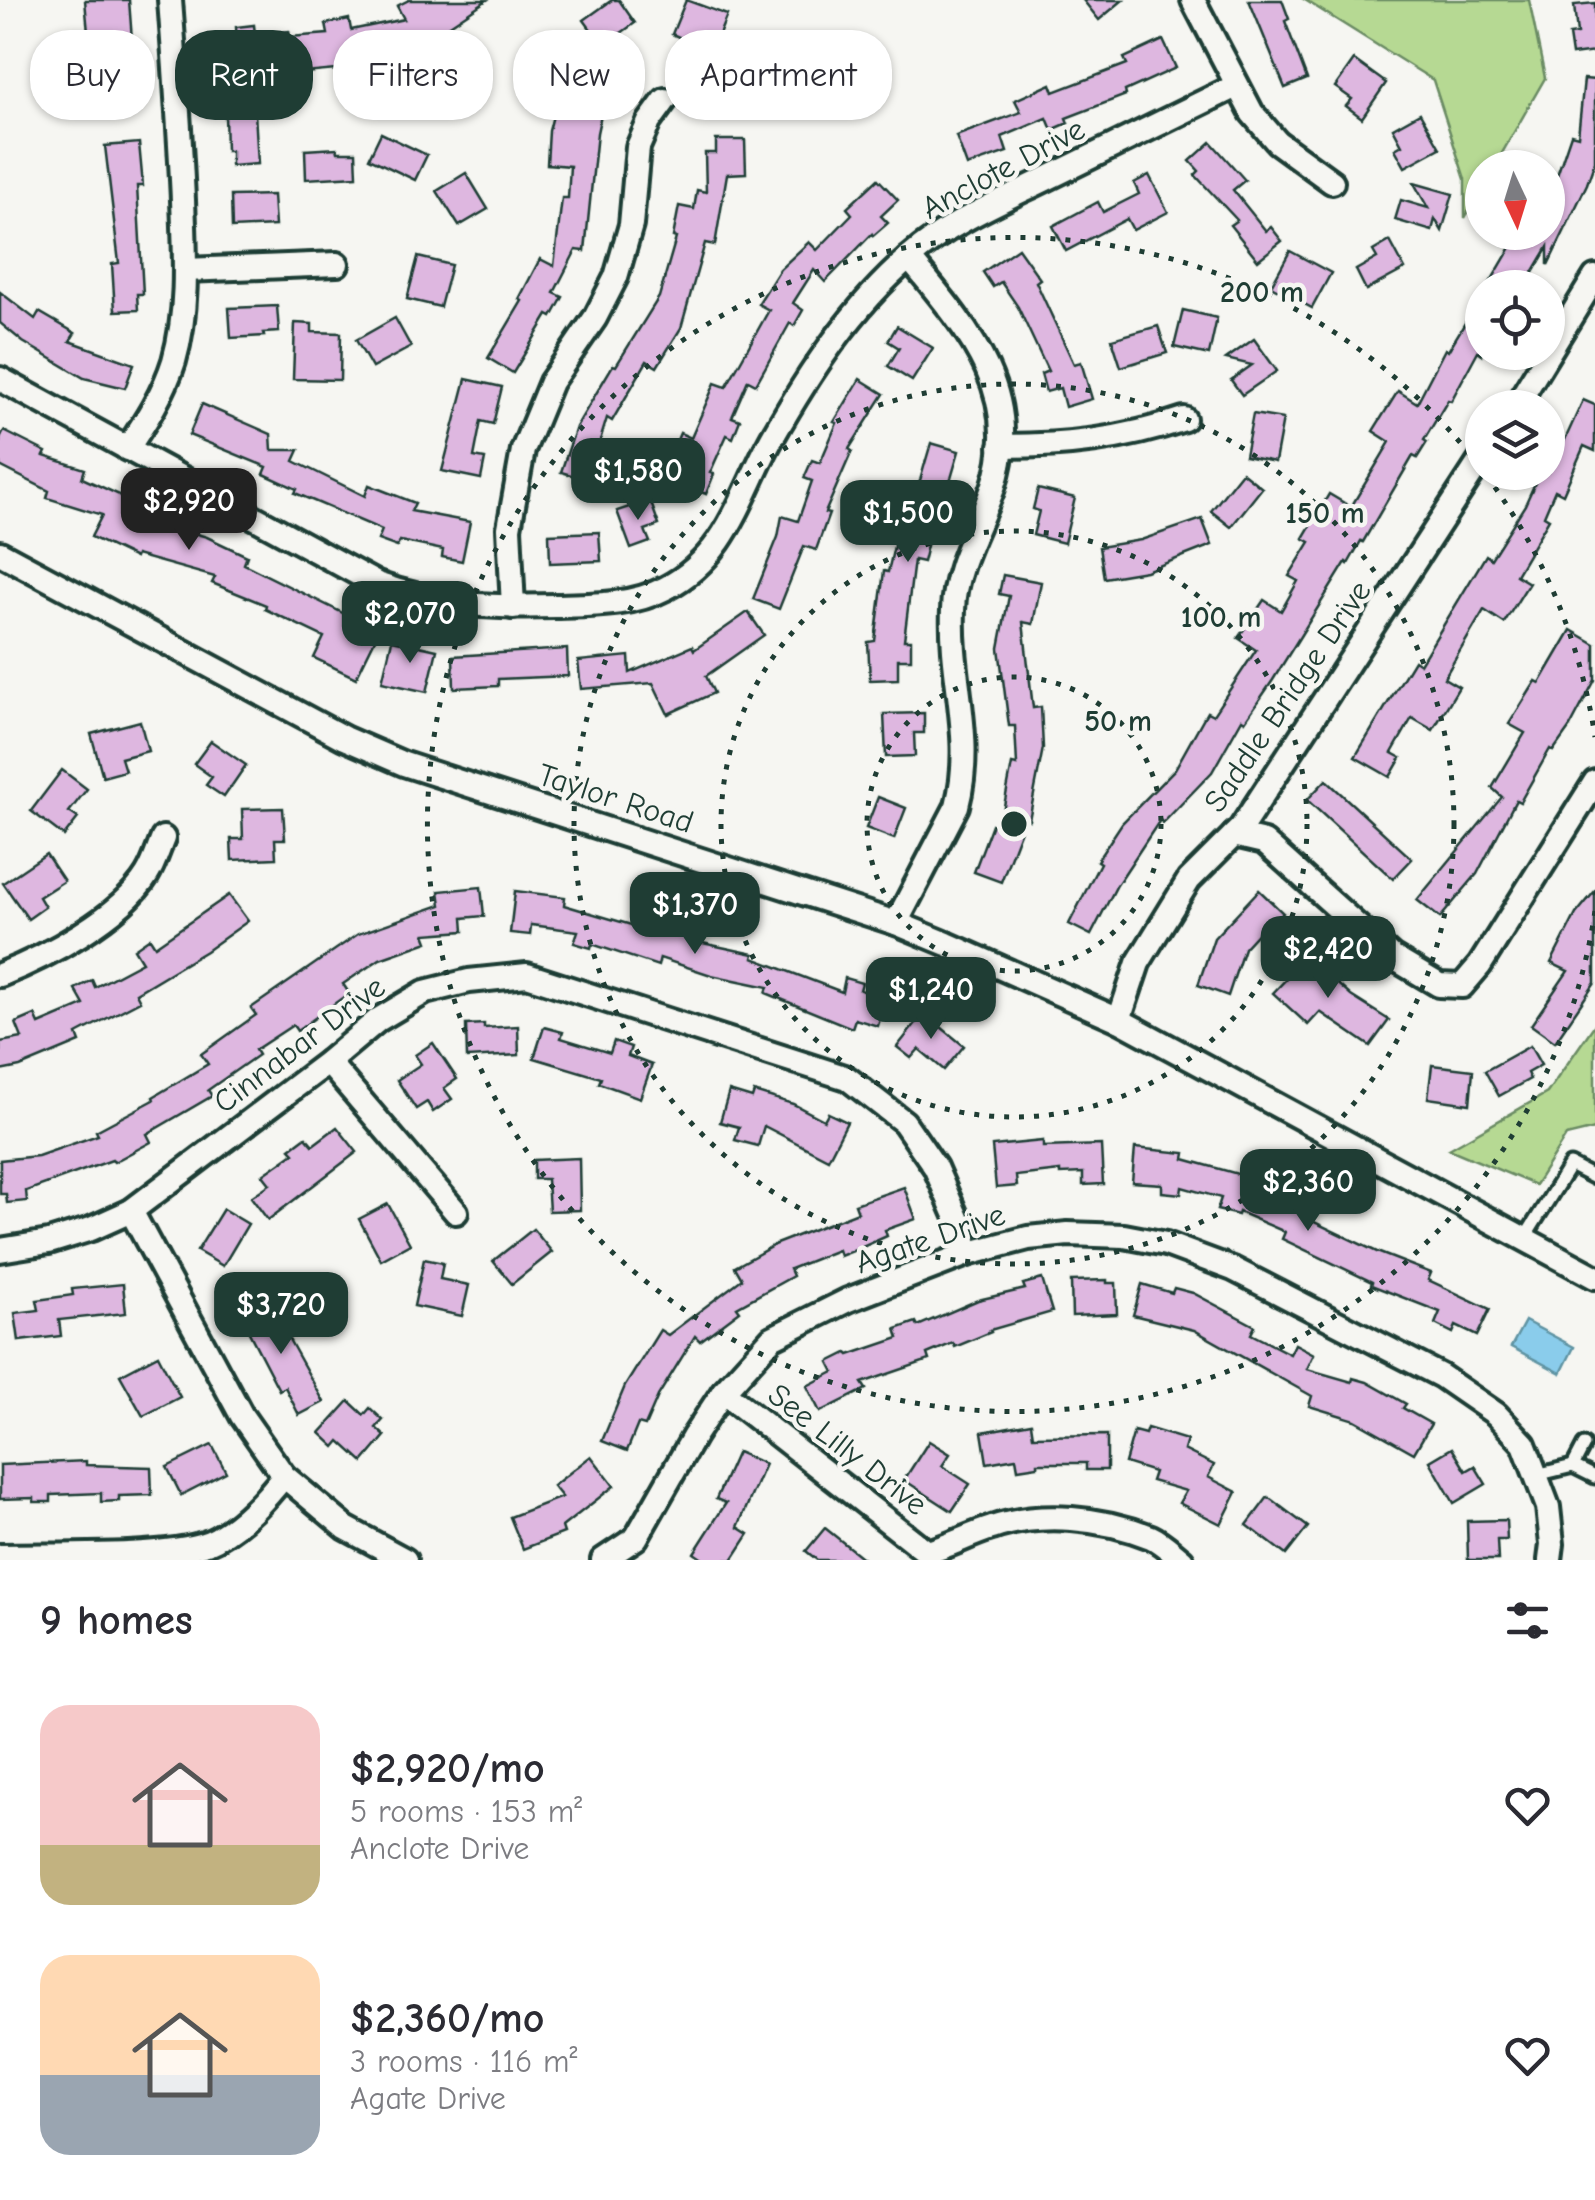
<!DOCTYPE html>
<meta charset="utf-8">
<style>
body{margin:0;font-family:"Comic Neue",sans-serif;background:#f2f2f3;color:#2b2b33;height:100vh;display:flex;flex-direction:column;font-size:38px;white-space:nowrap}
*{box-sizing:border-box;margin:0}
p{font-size:32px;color:#7c7c81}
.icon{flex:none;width:55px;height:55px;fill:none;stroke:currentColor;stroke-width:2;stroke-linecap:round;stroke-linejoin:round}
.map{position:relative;height:1560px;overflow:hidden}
.panel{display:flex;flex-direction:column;background:#fff;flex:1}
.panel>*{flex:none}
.hud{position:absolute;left:30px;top:30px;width:1000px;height:90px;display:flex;gap:20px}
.needle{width:65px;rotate:176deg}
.controls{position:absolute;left:1465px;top:150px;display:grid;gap:20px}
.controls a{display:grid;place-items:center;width:100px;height:100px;border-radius:50%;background:#fff;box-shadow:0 2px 8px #0004;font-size:50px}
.price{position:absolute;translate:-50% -85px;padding:0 22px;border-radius:20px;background:#1f3d34;color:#fff;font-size:32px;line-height:65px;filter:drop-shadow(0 2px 5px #0008)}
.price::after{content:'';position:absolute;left:50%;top:60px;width:30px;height:22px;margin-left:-15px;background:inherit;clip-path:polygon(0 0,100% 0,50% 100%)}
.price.active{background:#222;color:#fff}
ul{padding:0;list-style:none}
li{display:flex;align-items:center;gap:30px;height:250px;padding:0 40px}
li span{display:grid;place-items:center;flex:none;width:280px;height:200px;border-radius:30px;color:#555}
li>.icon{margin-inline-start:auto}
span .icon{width:120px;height:120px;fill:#fffc;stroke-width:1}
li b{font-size:42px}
h2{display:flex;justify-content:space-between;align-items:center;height:120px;padding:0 40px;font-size:42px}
.pill{padding:0 35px;border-radius:40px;background:#fff;box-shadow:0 2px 8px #0004;font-size:35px;line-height:90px}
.pill.active{background:#1f3d34;color:#fff}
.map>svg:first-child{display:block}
.green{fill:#b6d993;stroke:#6a8b64;stroke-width:2.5}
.water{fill:#8acceb;stroke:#5f93a2;stroke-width:2.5}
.building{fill:#deb7e0;stroke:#1f3d34;stroke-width:2.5}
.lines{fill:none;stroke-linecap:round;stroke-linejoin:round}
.service-casing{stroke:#1f3d34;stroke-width:19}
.minor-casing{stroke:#1f3d34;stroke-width:30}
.service{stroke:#f6f6f2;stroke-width:11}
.minor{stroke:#f6f6f2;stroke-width:22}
.ring{fill:none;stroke:#1f3d34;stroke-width:5;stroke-dasharray:5 10}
.labels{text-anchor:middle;stroke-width:9;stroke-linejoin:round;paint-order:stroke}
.street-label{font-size:32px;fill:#1f3d34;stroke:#f6f6f2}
.centre{fill:#1f3d34;stroke:#f6f6f2;stroke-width:5}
.ring-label{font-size:30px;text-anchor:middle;font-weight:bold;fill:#1f3d34;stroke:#f6f6f2;stroke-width:9;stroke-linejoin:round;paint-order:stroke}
</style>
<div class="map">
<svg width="1595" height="1560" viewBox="0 0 1595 1560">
<rect width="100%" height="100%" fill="#f6f6f2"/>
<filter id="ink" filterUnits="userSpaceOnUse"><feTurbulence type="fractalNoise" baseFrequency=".01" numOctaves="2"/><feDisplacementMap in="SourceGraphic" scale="20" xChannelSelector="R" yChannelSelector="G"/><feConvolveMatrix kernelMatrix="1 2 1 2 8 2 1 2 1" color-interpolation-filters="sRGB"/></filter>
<g filter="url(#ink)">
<!-- green -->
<g class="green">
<polygon points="1305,0 1529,0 1545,78 1494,167 1482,168 1482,187 1465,218 1465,179 1433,80"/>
<polygon points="1595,1024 1595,1129 1566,1136 1535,1185 1449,1149 1547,1093"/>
</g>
<!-- water -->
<polygon class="water" points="1525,1321 1574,1347 1561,1373 1511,1347"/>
<!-- building -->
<g class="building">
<polygon points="85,0 129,0 132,40 125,40 130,106 99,109 94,43 89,43"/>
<polygon points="409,0 487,0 441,31 390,56 390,59 359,66 362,81 340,86 336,70 273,76 272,65 218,70 215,45 237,43 236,27 254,25 255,34 289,31 290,37 328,34 326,24 349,19 351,30 404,19 397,6"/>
<polygon points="612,0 619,0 635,23 603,46 584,20"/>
<polygon points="686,0 727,15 716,42 694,33 690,42 672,34"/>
<polygon points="1083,0 1123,0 1099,20"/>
<polygon points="1249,0 1282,0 1289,19 1285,21 1307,79 1285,88"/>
<polygon points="1595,3 1595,52 1572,55 1569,35 1577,34 1574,5"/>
<polygon points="1163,40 1176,68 1125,91 1126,95 1066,118 1068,123 1052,130 1047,118 1002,137 1007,152 967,166 956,136 1021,112 1015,100 1051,84 1054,92 1127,64 1124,58"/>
<polygon points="1354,60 1386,83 1362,118 1346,106 1352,99 1335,87"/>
<polygon points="566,65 594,71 591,88 606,91 597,133 585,251 576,250 554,293 563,297 552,317 548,315 513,373 488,358 522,301 519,299 540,259 554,266 562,198 568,198 570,166 547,164 549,131"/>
<polygon points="766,75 770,110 733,113 729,79"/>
<polygon points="1584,79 1595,80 1595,161 1587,184 1548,265 1548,247 1524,288 1487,288 1520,232 1548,232 1548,191 1551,193 1571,134 1578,136"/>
<polygon points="255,112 258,164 231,166 231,151 226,151 225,114"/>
<polygon points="1420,113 1440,148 1405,167 1395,149 1402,145 1393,128"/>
<polygon points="381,133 427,155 415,180 369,158"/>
<polygon points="716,140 745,140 746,173 727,174 715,245 705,243 681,328 657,367 647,361 612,421 607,418 598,447 595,448 588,480 561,472 576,427 613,365 616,366 659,297 676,238 673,237 679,206 694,209 697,190 706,192 705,153 716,153"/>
<polygon points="1211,142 1245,180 1233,190 1266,231 1271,227 1282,241 1258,260 1230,225 1237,220 1195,175 1199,171 1190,161"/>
<polygon points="139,143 143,186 137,186 143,294 137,294 138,310 115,311 112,264 119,263 105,146"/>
<polygon points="337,148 338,152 356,152 357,176 306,179 305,150"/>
<polygon points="466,173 488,209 459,226 437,191"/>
<polygon points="1149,175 1168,212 1133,230 1127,219 1066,251 1053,226 1098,202 1103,212 1139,194 1134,183"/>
<polygon points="878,179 898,200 881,216 888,223 873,236 872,234 825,282 814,270 793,303 803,310 794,326 790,323 756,384 748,380 732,417 740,420 733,438 727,435 710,473 714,474 706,494 662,476 680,433 691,438 715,383 726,387 769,310 758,304 780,269 809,242 817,250 852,214 847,208"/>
<polygon points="1414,183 1453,194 1442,231 1435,219 1432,231 1395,220 1401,200 1428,208"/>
<polygon points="273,195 275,226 232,228 231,196"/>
<polygon points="1390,241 1405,269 1366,290 1356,270 1377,258 1373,251"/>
<polygon points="1018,248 1040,279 1036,282 1074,364 1081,362 1092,399 1065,407 1060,388 1046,392 1041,374 1048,371 1018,307 1001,282 993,287 983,272"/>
<polygon points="1290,251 1331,273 1312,308 1271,286"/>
<polygon points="418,257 451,265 440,307 407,299"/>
<polygon points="0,292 35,319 39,312 75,333 70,341 134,364 125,388 84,378 23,342 0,323"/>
<polygon points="1482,295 1482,354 1478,351 1451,401 1448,400 1424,440 1427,442 1417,458 1413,456 1363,542 1361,541 1348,564 1346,562 1273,680 1245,721 1242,719 1212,772 1163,823 1160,820 1117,885 1091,935 1069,924 1100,863 1097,861 1122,823 1175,769 1207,712 1213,715 1256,650 1238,638 1264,600 1281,611 1298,581 1289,576 1310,542 1303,538 1329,494 1351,507 1390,442 1373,431 1398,391 1417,403 1445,349 1448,351"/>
<polygon points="277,306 279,332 263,333 264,336 231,338 229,308"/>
<polygon points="1183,310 1217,318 1209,355 1174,347"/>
<polygon points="395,318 411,347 372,368 356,340"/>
<polygon points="295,323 312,324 312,332 341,333 340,380 293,379"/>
<polygon points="897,326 933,348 912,381 888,366 899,348 888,341"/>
<polygon points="1158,326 1167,353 1121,367 1112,339"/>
<polygon points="1254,339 1277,371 1242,395 1231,380 1252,365 1226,359"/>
<polygon points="466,379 502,387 493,424 481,421 474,457 485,459 481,479 442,471"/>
<polygon points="860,379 884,394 849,449 852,451 825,513 829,514 816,550 804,546 779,609 753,599 778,537 782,516 798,521 812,481 804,478 812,460 820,463 837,423 834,422"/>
<polygon points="1583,400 1595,405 1595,451 1584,446 1563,494 1555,490 1544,516 1549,519 1516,575 1529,583 1504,623 1484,610 1444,678 1459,687 1433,730 1412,718 1392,753 1401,758 1390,777 1355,757 1414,660 1420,664 1486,555 1491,559 1525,505 1540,472 1548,472 1548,451 1558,455"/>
<polygon points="202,404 271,434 272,450 299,450 294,461 365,496 369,485 415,503 411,511 470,522 462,561 442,557 443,550 400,541 397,547 378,540 382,530 295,493 297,489 264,474 267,467 189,435"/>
<polygon points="1253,414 1283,419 1275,462 1245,456"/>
<polygon points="4,431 46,452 44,456 85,469 82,478 157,512 152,521 207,537 247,556 244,564 379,631 356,678 314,658 324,637 265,609 266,605 212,583 215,577 136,555 135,558 91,537 102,515 47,498 49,491 0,466 0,439"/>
<polygon points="931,443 959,451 945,499 939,497 923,562 914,560 904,640 911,640 911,659 898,659 898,679 870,680 868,642 875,641 884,571 888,572 901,516 909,518"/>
<polygon points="1242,472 1262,488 1231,527 1211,511"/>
<polygon points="1038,489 1075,498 1064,543 1033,535 1039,511 1033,509"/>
<polygon points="650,500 659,525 645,530 650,542 631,549 617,511"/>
<polygon points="1202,519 1212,545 1146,571 1104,578 1099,547 1141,540"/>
<polygon points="599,532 601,561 550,563 549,534"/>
<polygon points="1003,575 1041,582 1033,624 1023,622 1033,708 1041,707 1043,748 1029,820 1025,819 1001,882 974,872 992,824 1000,827 1012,764 1017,765 1015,726 1009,726 999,648 1009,596 999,594"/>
<polygon points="748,612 764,635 706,676 714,693 668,714 653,683 581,689 578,661 629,656 630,673 692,646 694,650"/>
<polygon points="1571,630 1595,644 1595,680 1570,727 1553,751 1550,749 1520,802 1516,800 1477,874 1440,918 1417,900 1502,797 1492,788 1525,733 1509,724 1536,681 1540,683"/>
<polygon points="392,640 437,650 427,692 382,682"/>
<polygon points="567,649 568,676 498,679 498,686 454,688 453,656"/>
<polygon points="924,713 924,733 914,733 915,756 886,757 884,714"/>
<polygon points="140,721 148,751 121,758 125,771 103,777 91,734"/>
<polygon points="211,741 246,765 224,797 206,785 212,777 194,764"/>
<polygon points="62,770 87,789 69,812 78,818 64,836 31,811"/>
<polygon points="1326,780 1412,859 1393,879 1307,800"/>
<polygon points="878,797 906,808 894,839 866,828"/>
<polygon points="283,808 285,839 275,839 276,858 232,860 231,839 243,839 242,809"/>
<polygon points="46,854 64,881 39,897 45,907 28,919 3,883"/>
<polygon points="481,887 484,916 463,918 464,931 425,934 428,942 380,959 343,984 349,993 297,1031 293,1025 255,1050 258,1055 208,1090 212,1096 147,1134 151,1142 114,1162 112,1160 26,1191 27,1201 7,1203 6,1194 0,1194 0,1160 38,1156 98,1135 96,1131 154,1100 153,1097 208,1064 201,1054 256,1015 251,1008 358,934 441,905 439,891"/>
<polygon points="1259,890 1283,913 1270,927 1266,924 1244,948 1228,996 1198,985 1214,938"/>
<polygon points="515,891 565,897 564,905 648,930 651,919 700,935 698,942 754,954 753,958 842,992 845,978 862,983 860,990 886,998 878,1026 855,1019 852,1028 766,993 768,987 711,975 660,958 658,966 592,944 591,948 574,943 578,931 531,925 530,935 510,933"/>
<polygon points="1595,891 1595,983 1555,1042 1531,1025 1568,971 1551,963 1576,914"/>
<polygon points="229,895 248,921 206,951 136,993 140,1001 77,1034 80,1042 20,1067 0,1071 0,1042 22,1038 16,1023 35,1015 39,1024 84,1005 75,989 92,980 95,987 142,962 134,949 150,938 155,946"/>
<polygon points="1311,953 1325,967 1322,970 1351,996 1389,1020 1370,1046 1320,1012 1308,1025 1273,993"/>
<polygon points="924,1013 964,1046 944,1070 919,1049 911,1058 897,1047"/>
<polygon points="484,1024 484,1028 518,1026 519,1055 467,1058 466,1025"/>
<polygon points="544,1027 563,1032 561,1038 610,1053 614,1041 631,1047 628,1056 652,1065 640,1098 599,1083 601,1078 534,1058"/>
<polygon points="433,1043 457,1079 444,1088 452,1099 433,1112 427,1102 416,1109 397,1080 421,1064 415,1055"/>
<polygon points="1530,1046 1541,1065 1527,1073 1530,1079 1499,1096 1485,1071"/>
<polygon points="1432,1065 1473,1070 1470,1104 1428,1098"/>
<polygon points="729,1091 752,1098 754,1092 793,1104 824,1120 828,1113 847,1122 828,1159 764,1126 758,1146 735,1140 739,1127 720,1122"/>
<polygon points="337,1127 357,1152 268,1220 251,1197 270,1184 263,1175 294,1153 290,1149 306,1137 313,1145"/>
<polygon points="1043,1141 1043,1147 1101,1145 1103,1184 1083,1185 1083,1173 1060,1174 1060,1171 1016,1176 1017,1186 996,1188 992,1146"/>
<polygon points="1135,1148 1185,1153 1184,1159 1249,1177 1248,1180 1317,1210 1312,1221 1377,1252 1431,1273 1428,1280 1490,1309 1477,1336 1456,1326 1453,1333 1435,1324 1440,1312 1371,1285 1372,1282 1282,1239 1285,1232 1239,1212 1238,1215 1217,1210 1221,1198 1182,1187 1181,1194 1162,1192 1162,1184 1132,1182"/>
<polygon points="579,1158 580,1210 549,1211 547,1179 534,1179 534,1160"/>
<polygon points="904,1187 916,1219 885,1230 887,1236 858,1249 840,1256 838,1250 790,1269 793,1276 737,1307 740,1311 700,1341 695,1336 658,1396 645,1426 638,1424 627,1451 602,1441 625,1386 660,1330 668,1335 742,1279 735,1267 776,1244 858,1212 855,1204"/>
<polygon points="388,1204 410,1244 381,1260 359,1219"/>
<polygon points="223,1209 248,1224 223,1266 197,1251"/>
<polygon points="533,1229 552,1252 512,1284 493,1261"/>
<polygon points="424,1259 443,1263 440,1279 469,1285 462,1316 414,1306"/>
<polygon points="1042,1279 1052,1312 990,1330 991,1332 955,1347 953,1343 927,1354 929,1360 862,1383 866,1389 820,1412 807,1386 834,1372 829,1362 847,1353 849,1355 899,1338 896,1329 916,1322 918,1326 978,1300 1025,1289 1023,1284"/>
<polygon points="1107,1280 1107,1283 1116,1283 1117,1314 1072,1316 1071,1281"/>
<polygon points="123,1284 126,1313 59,1320 61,1336 19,1341 15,1313 39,1310 37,1300 73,1295 72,1289"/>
<polygon points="1142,1284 1172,1293 1174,1288 1193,1293 1255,1326 1251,1334 1290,1354 1295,1344 1314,1354 1307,1369 1352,1382 1353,1378 1367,1382 1406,1404 1403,1408 1431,1424 1414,1453 1355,1420 1309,1406 1312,1396 1194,1330 1133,1315"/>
<polygon points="267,1300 324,1402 299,1415 285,1387 279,1390 240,1315"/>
<polygon points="158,1355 180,1397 143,1416 120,1375"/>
<polygon points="349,1401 364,1415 370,1408 383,1420 376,1428 385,1436 363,1462 340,1441 335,1447 320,1433"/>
<polygon points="1031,1423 1033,1436 1107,1435 1107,1470 1086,1470 1086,1463 1038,1463 1038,1466 1018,1469 1016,1458 987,1463 982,1432"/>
<polygon points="1147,1428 1187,1440 1184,1450 1214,1465 1208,1477 1237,1492 1221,1524 1179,1503 1186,1491 1151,1481 1154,1472 1125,1463 1134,1431 1145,1434"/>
<polygon points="929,1441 950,1454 942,1466 970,1484 952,1511 904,1480"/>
<polygon points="212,1445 226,1472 181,1495 167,1467"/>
<polygon points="1452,1448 1466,1471 1475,1466 1486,1484 1454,1503 1430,1461"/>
<polygon points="737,1452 765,1464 738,1527 749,1534 732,1560 704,1560 694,1553 726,1503 716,1499"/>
<polygon points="591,1456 614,1486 562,1527 564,1533 523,1549 510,1517 562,1497 553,1486"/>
<polygon points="86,1461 86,1465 151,1467 152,1495 119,1496 119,1501 101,1502 101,1493 51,1495 51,1502 34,1502 34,1498 0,1499 0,1465"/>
<polygon points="1268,1497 1308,1527 1286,1555 1247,1525"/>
<polygon points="1506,1520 1507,1540 1497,1540 1498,1560 1468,1560 1467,1521"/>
<polygon points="825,1528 865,1560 817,1560 806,1551"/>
</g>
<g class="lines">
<defs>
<g id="service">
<polyline points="1524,1239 1570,1165 1595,1178"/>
<polyline points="1573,1466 1584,1445"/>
<polyline points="1536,1475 1573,1466 1595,1477"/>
</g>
<g id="minor">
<polyline points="1193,0 1252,113 1277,142 1332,182"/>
<polyline points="185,270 337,264"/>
<path d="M0 379 377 584C436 605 492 608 555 606 592 605 632 606 666 588 728 556 741 494 772 438 809 373 852 307 909 258 949 223 999 202 1046 179 1109 148 1172 117 1236 86"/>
<polyline points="1515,408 1595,277"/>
<path d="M1001 446C1065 446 1123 440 1184 419"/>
<path d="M127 449C146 421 164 393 174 361 189 308 185 254 183 200 180 133 175 67 170 0"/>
<polyline points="0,553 344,738 404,764 896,923 947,944 1119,1020 1595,1277"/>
<polyline points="513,607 509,528 523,450 551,382 595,318 616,277 631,225 638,147 649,122 665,100"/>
<polyline points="1234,835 1264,842 1392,957 1439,985 1462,986 1480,965 1595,782"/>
<path d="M896 923 957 806C975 738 950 679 953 610 954 567 979 528 993 488 1026 393 965 326 909 258"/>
<path d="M0 975C46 957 121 917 147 875 154 864 158 850 163 838"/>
<polyline points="1119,1020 1138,963 1189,880 1241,828 1482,458"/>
<polyline points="328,1062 456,1212"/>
<polyline points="131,1211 242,1416 284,1476 346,1528 405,1560"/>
<polyline points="0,1250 49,1242 91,1229 131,1211 328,1062 378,1020 425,992 469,981 527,975 847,1078 904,1122 935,1167 964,1234 967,1254"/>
<polyline points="723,1392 927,1552 929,1560"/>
<path d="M927 1552C950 1546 969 1535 992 1528 1041 1511 1103 1518 1151 1537 1162 1542 1172 1552 1182 1560"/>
<path d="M0 1556C50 1554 177 1560 216 1539 244 1523 265 1500 284 1476"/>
<polyline points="603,1560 636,1538 694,1436 723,1392 772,1338 848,1300 967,1254 1028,1238 1068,1234 1124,1236 1166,1244 1233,1269 1441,1376 1496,1414 1524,1444 1548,1507 1552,1544 1550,1560"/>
</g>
</defs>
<!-- service casing -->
<use href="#service" class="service-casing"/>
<!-- minor casing -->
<use href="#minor" class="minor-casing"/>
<!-- service -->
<use href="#service" class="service"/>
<!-- minor -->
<use href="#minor" class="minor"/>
</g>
</g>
<!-- distance rings -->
<g class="ring">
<circle cx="1014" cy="824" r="147"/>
<circle cx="1014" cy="824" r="293"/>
<circle cx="1014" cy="824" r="440"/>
<path d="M1595 911A587 587 0 1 1 1480 467M1486 475A587 587 0 0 1 1595 737"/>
</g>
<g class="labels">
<!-- street labels -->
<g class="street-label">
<text transform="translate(1003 168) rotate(-28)" y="11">Anclote Drive</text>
<text transform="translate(1287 696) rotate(-56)" y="11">Saddle Bridge Drive</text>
<text transform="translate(616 798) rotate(18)" y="11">Taylor Road</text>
<text transform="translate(299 1044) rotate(-37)" y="11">Cinnabar Drive</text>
<text transform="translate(930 1238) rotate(-19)" y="11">Agate Drive</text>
<text transform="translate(848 1449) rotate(38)" y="11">See Lilly Drive</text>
</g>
</g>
<circle cx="1014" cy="824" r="15" class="centre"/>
<g class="ring-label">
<text x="1262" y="302">200 m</text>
<text x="1325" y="523">150 m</text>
<text x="1221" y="627">100 m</text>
<text x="1118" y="731">50 m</text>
</g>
</svg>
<div class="controls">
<a><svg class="needle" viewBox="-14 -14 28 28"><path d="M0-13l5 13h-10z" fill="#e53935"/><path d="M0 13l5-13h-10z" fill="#7c7c81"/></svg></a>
<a><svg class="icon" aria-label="locate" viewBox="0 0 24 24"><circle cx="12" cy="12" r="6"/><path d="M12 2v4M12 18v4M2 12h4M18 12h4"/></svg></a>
<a><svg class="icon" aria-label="layers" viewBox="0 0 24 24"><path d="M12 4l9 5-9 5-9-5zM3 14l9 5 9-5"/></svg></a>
</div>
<b class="price" style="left:638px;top:523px">$1,580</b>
<b class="price active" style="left:189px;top:553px">$2,920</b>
<b class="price" style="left:908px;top:565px">$1,500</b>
<b class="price" style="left:410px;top:666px">$2,070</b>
<b class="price" style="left:695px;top:957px">$1,370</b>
<b class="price" style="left:1328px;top:1001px">$2,420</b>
<b class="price" style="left:931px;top:1042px">$1,240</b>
<b class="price" style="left:1308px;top:1234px">$2,360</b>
<b class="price" style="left:281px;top:1357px">$3,720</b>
<div class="hud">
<a class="pill">Buy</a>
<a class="pill active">Rent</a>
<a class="pill">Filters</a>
<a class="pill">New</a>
<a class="pill">Apartment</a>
</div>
</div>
<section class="panel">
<h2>9 homes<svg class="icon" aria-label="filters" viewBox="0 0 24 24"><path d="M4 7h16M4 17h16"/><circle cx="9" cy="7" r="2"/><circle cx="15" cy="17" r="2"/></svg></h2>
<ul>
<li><span style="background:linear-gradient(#f6c9c9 70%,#c2b280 0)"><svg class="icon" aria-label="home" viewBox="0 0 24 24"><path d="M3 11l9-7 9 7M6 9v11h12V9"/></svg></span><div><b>$2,920/mo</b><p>5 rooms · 153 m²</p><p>Anclote Drive</p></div><svg class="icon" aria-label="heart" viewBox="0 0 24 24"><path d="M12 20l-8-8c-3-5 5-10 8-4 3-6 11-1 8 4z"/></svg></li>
<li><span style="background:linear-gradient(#ffd9b3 60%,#9aa5b1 0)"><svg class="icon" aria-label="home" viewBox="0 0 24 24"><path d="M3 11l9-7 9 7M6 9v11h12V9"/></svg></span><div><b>$2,360/mo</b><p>3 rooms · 116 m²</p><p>Agate Drive</p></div><svg class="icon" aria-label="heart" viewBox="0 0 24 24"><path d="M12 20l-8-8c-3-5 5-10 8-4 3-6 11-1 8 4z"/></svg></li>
</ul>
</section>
